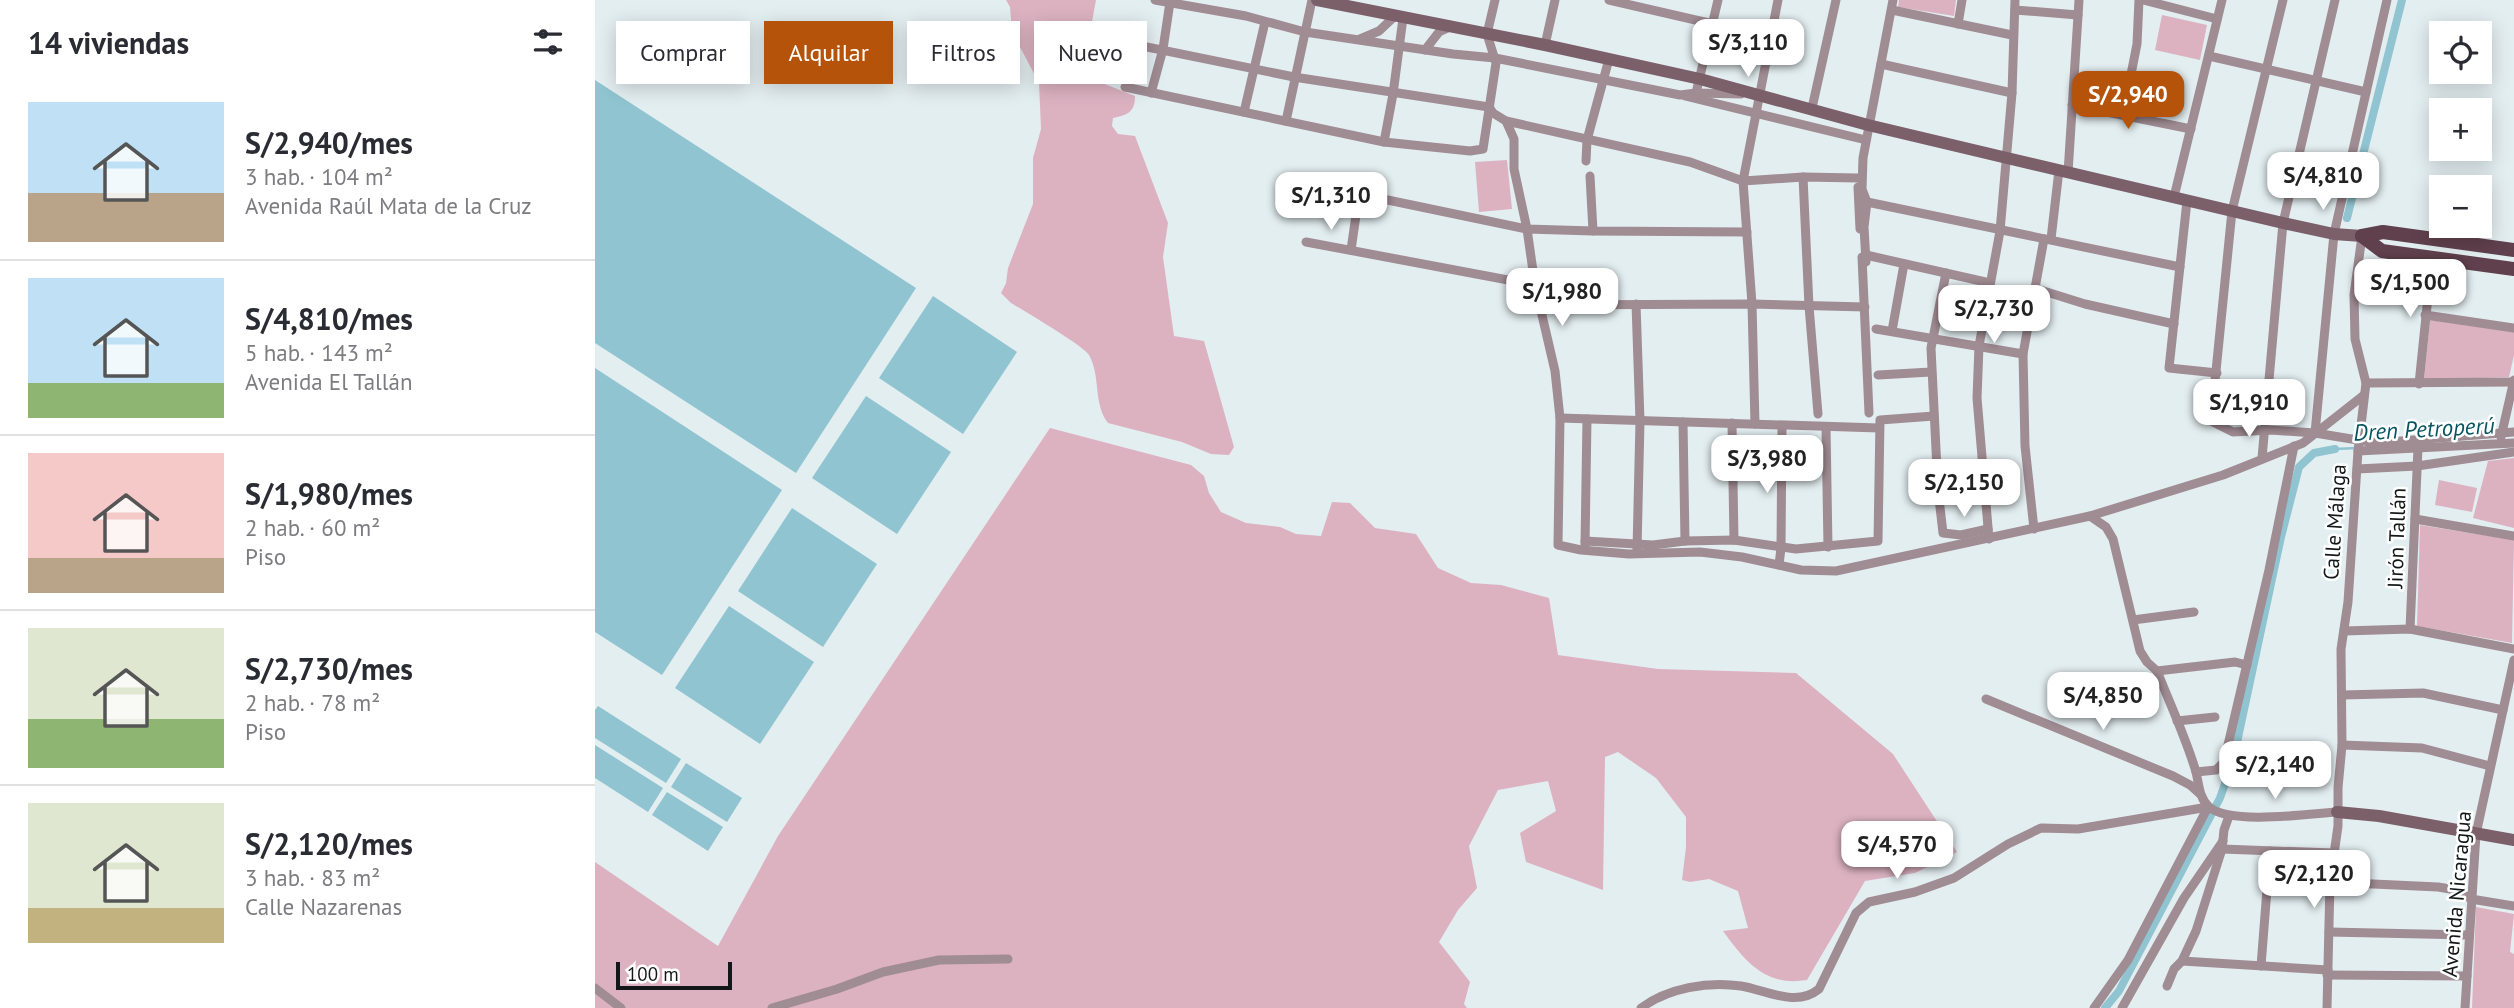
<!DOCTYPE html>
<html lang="es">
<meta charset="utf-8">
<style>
body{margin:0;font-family:"PT Sans",sans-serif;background:#f7f7f7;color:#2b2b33;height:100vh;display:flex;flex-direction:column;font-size:26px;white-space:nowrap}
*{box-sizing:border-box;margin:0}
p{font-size:23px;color:#7c7c81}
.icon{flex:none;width:38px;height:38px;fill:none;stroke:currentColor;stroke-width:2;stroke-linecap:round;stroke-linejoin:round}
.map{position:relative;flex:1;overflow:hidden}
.panel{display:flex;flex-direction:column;background:#fff;width:595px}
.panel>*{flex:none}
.top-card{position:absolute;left:21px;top:21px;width:665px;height:63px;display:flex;gap:14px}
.controls{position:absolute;left:1834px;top:21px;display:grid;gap:14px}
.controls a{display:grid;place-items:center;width:63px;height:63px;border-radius:0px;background:#fff;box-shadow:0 4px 18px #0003;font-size:35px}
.scale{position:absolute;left:21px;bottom:18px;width:116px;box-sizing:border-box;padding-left:7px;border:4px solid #131718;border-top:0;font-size:19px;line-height:24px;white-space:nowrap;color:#131718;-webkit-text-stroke:5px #fff;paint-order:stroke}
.price{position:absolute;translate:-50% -60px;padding:0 16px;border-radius:14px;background:#fff;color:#222;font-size:23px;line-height:46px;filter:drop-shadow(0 2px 4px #0008)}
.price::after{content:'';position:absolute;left:50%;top:42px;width:21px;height:16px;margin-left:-10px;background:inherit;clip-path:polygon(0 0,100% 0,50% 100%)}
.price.on{background:#b45309;color:#fff}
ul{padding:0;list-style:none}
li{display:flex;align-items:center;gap:21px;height:175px;padding:0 28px}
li+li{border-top:2px solid #e1e1e2}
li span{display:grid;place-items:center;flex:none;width:196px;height:140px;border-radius:0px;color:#555}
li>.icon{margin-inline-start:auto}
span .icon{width:84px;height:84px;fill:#fffc;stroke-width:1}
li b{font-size:30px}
h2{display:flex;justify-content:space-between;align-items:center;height:84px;padding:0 28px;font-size:30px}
.tag{padding:0 24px;border-radius:0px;background:#fff;box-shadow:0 4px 18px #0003;font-size:24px;line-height:63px}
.tag.on{background:#b45309;color:#fff}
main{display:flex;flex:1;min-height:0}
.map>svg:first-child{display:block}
.green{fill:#dcb2c1}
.water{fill:#90c4d0}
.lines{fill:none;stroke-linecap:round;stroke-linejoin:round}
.stream{stroke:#90c4d0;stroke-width:2.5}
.canal{stroke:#90c4d0;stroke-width:8}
.street{stroke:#a08c93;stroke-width:9}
.secondary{stroke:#7b5f69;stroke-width:12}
.primary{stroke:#60404c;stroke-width:14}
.labels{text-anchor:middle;stroke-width:5;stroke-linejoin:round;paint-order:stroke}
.street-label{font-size:21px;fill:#131718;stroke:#fff}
.water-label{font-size:23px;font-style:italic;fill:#075460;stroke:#fff}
</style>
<main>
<section class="panel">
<h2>14 viviendas<svg class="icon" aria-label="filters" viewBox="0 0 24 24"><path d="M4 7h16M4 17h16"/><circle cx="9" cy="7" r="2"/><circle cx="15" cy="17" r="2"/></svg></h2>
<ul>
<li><span style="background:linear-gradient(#bfe0f5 65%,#b9a48a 0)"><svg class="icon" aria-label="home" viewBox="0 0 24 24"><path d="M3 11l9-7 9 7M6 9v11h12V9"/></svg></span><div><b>S/2,940/mes</b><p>3 hab. · 104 m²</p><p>Avenida Raúl Mata de la Cruz</p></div></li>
<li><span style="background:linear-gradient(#bfe0f5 75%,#8fb573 0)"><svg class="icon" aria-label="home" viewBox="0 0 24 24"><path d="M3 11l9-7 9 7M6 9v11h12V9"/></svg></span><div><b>S/4,810/mes</b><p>5 hab. · 143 m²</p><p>Avenida El Tallán</p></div></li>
<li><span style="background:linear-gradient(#f6c9c9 75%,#b9a48a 0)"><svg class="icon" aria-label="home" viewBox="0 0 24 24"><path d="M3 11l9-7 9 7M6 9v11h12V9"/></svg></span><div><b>S/1,980/mes</b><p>2 hab. · 60 m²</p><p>Piso</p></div></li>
<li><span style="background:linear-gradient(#dfe7d0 65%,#8fb573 0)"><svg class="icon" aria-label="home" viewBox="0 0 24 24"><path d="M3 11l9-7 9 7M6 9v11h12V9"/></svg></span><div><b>S/2,730/mes</b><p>2 hab. · 78 m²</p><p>Piso</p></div></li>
<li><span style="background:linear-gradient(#dfe7d0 75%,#c2b280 0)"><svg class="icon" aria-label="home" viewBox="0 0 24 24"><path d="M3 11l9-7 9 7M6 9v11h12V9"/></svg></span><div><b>S/2,120/mes</b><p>3 hab. · 83 m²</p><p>Calle Nazarenas</p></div></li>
</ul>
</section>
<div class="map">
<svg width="1919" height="1008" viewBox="0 0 1919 1008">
<rect width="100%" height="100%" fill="#e3eef1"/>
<!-- green -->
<g class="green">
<path d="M411 0H501L487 75 540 96C540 112 533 115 518 118L517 126 523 134 540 136 573 223 568 257 579 336 609 341 639 447 634 455 616 454 587 442 513 423C498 404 506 376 494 355 489 346 429 311 416 303L406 293 411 283 413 268 438 204V158L446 129 444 83 417 32 415 7Z"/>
<polygon points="1304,0 1361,0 1359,16 1303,7"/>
<polygon points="1567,15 1612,25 1605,60 1560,50"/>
<polygon points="912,160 917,209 884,212 880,162"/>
<polygon points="1835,320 1919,332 1919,355 1914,377 1829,380"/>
<path d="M455 428 596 465 609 476 614 493 626 512 651 523 685 527 701 534 726 536 737 502 755 503 780 528 821 534 843 568 876 583 906 585 954 598 963 655 1063 669 1201 673 1298 754 1362 852 1320 873 1270 881 1212 980C1170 987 1150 961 1128 931L1153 928 1143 891 1114 879 1095 882 1087 880 1091 847V817L1061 778 1023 752 1010 757 1008 890 931 862 925 833 961 811 953 781 903 790 874 846 882 888 863 910 844 942 875 982 869 1004 872 1008H0V862L123 946 183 836Z"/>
<polygon points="1919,458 1919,528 1878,518 1893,461"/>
<polygon points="1844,480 1882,488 1877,512 1840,505"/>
<polygon points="1825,525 1919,540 1917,643 1822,626"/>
<polygon points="1881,907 1919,914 1915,952 1919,954 1919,1008 1877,1008"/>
</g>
<!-- water -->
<g class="water">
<polygon points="0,80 321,288 201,473 0,343"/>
<polygon points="338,296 422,352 368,434 284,378"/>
<polygon points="0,368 187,490 67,675 0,632"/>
<polygon points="271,396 356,452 302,534 217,478"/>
<polygon points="197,508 282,564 228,647 143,591"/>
<polygon points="134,606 219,662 165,744 80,688"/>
<polygon points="3,706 86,759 71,783 0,738 0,710"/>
<polygon points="0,745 68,788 53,812 0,778"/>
<polygon points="91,763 147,798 132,822 76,787"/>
<polygon points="72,792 128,827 113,851 57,815"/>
</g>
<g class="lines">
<!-- stream -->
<polyline class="stream" points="1740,449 1762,448"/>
<!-- canal -->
<g class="canal">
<polyline points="1752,218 1807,0"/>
<polyline points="1510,1008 1524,991 1625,798 1638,761 1686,537 1704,467 1719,453 1740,449"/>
</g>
<!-- street -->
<g class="street">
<polyline points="560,0 651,16 710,32 858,54 900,58 1085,95 1101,93 1146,94"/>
<polyline points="1014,0 1118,24"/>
<polyline points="1548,0 1622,19"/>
<polyline points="1688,0 1637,211 1616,421 1638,432 1676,430 1720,433 1781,443 1919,432"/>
<polyline points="1297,10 1417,35"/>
<polyline points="1420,10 1483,15"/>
<polyline points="1363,24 1367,0"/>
<polyline points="498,36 699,77 894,107 898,113 911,121 1095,162 1148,181 1208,177 1263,178"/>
<polyline points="765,39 784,31 800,16"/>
<polyline points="950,45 960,0"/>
<polyline points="830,50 844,32 855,27"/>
<polyline points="1614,56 1771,92"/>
<polyline points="1286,64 1417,93"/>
<polyline points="530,87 789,142 875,151 888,149 901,63 892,34 900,0"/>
<polyline points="556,93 568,49 575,2"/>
<polyline points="1101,93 1123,0"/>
<polyline points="1090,96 1271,140"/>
<polyline points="1477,105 1596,129"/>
<polyline points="1217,108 1241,0"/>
<polyline points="649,112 670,22"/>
<polyline points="1528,115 1542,44 1544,0"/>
<polyline points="691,121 717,0"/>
<polyline points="911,121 919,139 919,169 932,229 940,285 960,371 965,418 963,545 986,550 1034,554 1105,552 1147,557 1206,570 1241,571 1495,516 1628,475 1708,443 1769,395"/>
<polyline points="789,142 798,94 808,18"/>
<polyline points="991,161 992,140 1014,59"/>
<polyline points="1473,173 1484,0"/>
<polyline points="995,176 998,231"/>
<polyline points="1208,177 1214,306 1223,414"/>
<polyline points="1263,187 1265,229"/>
<polyline points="1579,197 1627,0"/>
<polyline points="1592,201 1574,368 1622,373"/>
<polyline points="1272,202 1585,267"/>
<polyline points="1456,239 1464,170"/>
<polyline points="711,242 940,285"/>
<polyline points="756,250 764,194 932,229 998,231 1152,232"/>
<polyline points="1271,255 1395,283"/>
<polyline points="1267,257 1274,413"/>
<polyline points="1271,262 1269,227 1272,202 1267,189 1268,158 1298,0"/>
<polyline points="1351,273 1336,348 1343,490 1348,533 1366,535 1393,529"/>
<polyline points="1439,288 1490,304 1579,324"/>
<polyline points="1041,304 1045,421 1042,550"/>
<polyline points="945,305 1157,304 1270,307"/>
<polyline points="1830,315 1919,328"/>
<polyline points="1281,329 1428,354"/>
<polyline points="1297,331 1309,264"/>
<polyline points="1283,375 1336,372"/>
<polyline points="1771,383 1919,382"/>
<polyline points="1824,384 1837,258"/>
<polyline points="965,418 1284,428"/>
<polyline points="1088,422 1090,541"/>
<polyline points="1137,423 1139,540"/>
<polyline points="1160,424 1157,304 1148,181 1183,0"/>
<polyline points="1231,427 1233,547"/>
<polyline points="1720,433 1739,234 1792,0"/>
<polyline points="1906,437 1919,380"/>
<polyline points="1763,451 1919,443"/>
<polyline points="1667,458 1688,223 1740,0"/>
<polyline points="1762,469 1822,466 1919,452"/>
<path d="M1495 516 1511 527 1518 539 1545 651 1552 662 1562 671C1575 704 1591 738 1601 772 1604 784 1604 798 1614 807 1636 825 1712 814 1742 812"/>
<polyline points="1820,519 1919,536"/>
<polyline points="1439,529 1430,446 1428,354 1449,239"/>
<polyline points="1394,539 1382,398 1384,346 1405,231 1417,93 1420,0"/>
<polyline points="990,541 1058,545 1090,541 1139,540 1201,549 1283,541 1285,420 1339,416"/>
<polyline points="990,545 992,419"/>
<polyline points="1184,565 1186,548 1187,426"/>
<polyline points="1538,620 1599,612"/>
<polyline points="1815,629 1823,448"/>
<polyline points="1749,631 1815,629 1919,649"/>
<polyline points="1562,671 1640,662 1652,665"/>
<polyline points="1747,695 1828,693 1908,710"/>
<polyline points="1391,699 1578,776 1595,785 1605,794"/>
<polyline points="1582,721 1620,717"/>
<polyline points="1747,745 1827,748 1895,766"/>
<polyline points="1601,772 1621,770 1629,762 1674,570 1699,446"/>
<polyline points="1627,849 1738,853"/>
<polyline points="1735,882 1843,887 1861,890 1876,899 1919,906"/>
<polyline points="1734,932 1874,935"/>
<polyline points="1587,961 1733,970"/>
<polyline points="1666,966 1675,851"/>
<polyline points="1732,975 1872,976"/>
<polyline points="1572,986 1579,969 1587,961 1601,931 1627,849 1629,830 1634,816"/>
<polyline points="0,988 26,1008"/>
<polyline points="177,1008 242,989 288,972 344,960 413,959"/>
<path d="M1046 1008C1073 988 1113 981 1146 986 1171 990 1201 1008 1224 989L1261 913 1274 902 1320 892 1359 878 1413 844 1446 828 1483 829 1613 807"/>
<polyline points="1499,1008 1533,960 1613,807"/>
<polyline points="1527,1008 1589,898 1628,841"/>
<polyline points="1732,1008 1735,882 1743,826 1743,788 1747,745 1746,649 1753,602 1763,451 1771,383 1760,339 1759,295 1767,236"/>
<polyline points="1870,1008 1881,834 1919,660"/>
</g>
<!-- secondary -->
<g class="secondary">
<polyline points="722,0 950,45 1105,79 1273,125 1412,158 1688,223 1739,234 1767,236"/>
<polyline points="1742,812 1784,816 1919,840"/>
</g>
<!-- primary -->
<g class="primary">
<polyline points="1767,236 1787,251 1919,269"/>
<polyline points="1767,236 1788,232 1919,250"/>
</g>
</g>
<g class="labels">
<!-- street labels -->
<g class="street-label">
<text transform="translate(1740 522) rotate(-86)" y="7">Calle Málaga</text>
<text transform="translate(1802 538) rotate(-88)" y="7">Jirón Tallán</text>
<text transform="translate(1862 894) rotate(-85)" y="7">Avenida Nicaragua</text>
</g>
<!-- water labels -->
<g class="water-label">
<text transform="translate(1829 429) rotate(-3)" y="8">Dren Petroperú</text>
</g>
</g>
</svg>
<div class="controls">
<a><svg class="icon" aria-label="locate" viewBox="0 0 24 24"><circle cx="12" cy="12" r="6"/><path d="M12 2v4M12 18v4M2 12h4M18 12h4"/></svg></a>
<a>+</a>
<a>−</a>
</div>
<div class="scale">100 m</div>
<b class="price" style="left:1153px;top:79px">S/3,110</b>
<b class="price on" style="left:1533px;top:131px">S/2,940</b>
<b class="price" style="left:1728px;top:212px">S/4,810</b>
<b class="price" style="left:736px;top:232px">S/1,310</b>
<b class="price" style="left:1815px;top:319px">S/1,500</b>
<b class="price" style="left:967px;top:328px">S/1,980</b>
<b class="price" style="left:1399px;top:345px">S/2,730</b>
<b class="price" style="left:1654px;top:439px">S/1,910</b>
<b class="price" style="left:1172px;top:495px">S/3,980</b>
<b class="price" style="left:1369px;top:519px">S/2,150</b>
<b class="price" style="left:1508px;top:732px">S/4,850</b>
<b class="price" style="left:1680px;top:801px">S/2,140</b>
<b class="price" style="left:1302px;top:881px">S/4,570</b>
<b class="price" style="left:1719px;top:910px">S/2,120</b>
<div class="top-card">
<a class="tag">Comprar</a>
<a class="tag on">Alquilar</a>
<a class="tag">Filtros</a>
<a class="tag">Nuevo</a>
</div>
</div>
</main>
